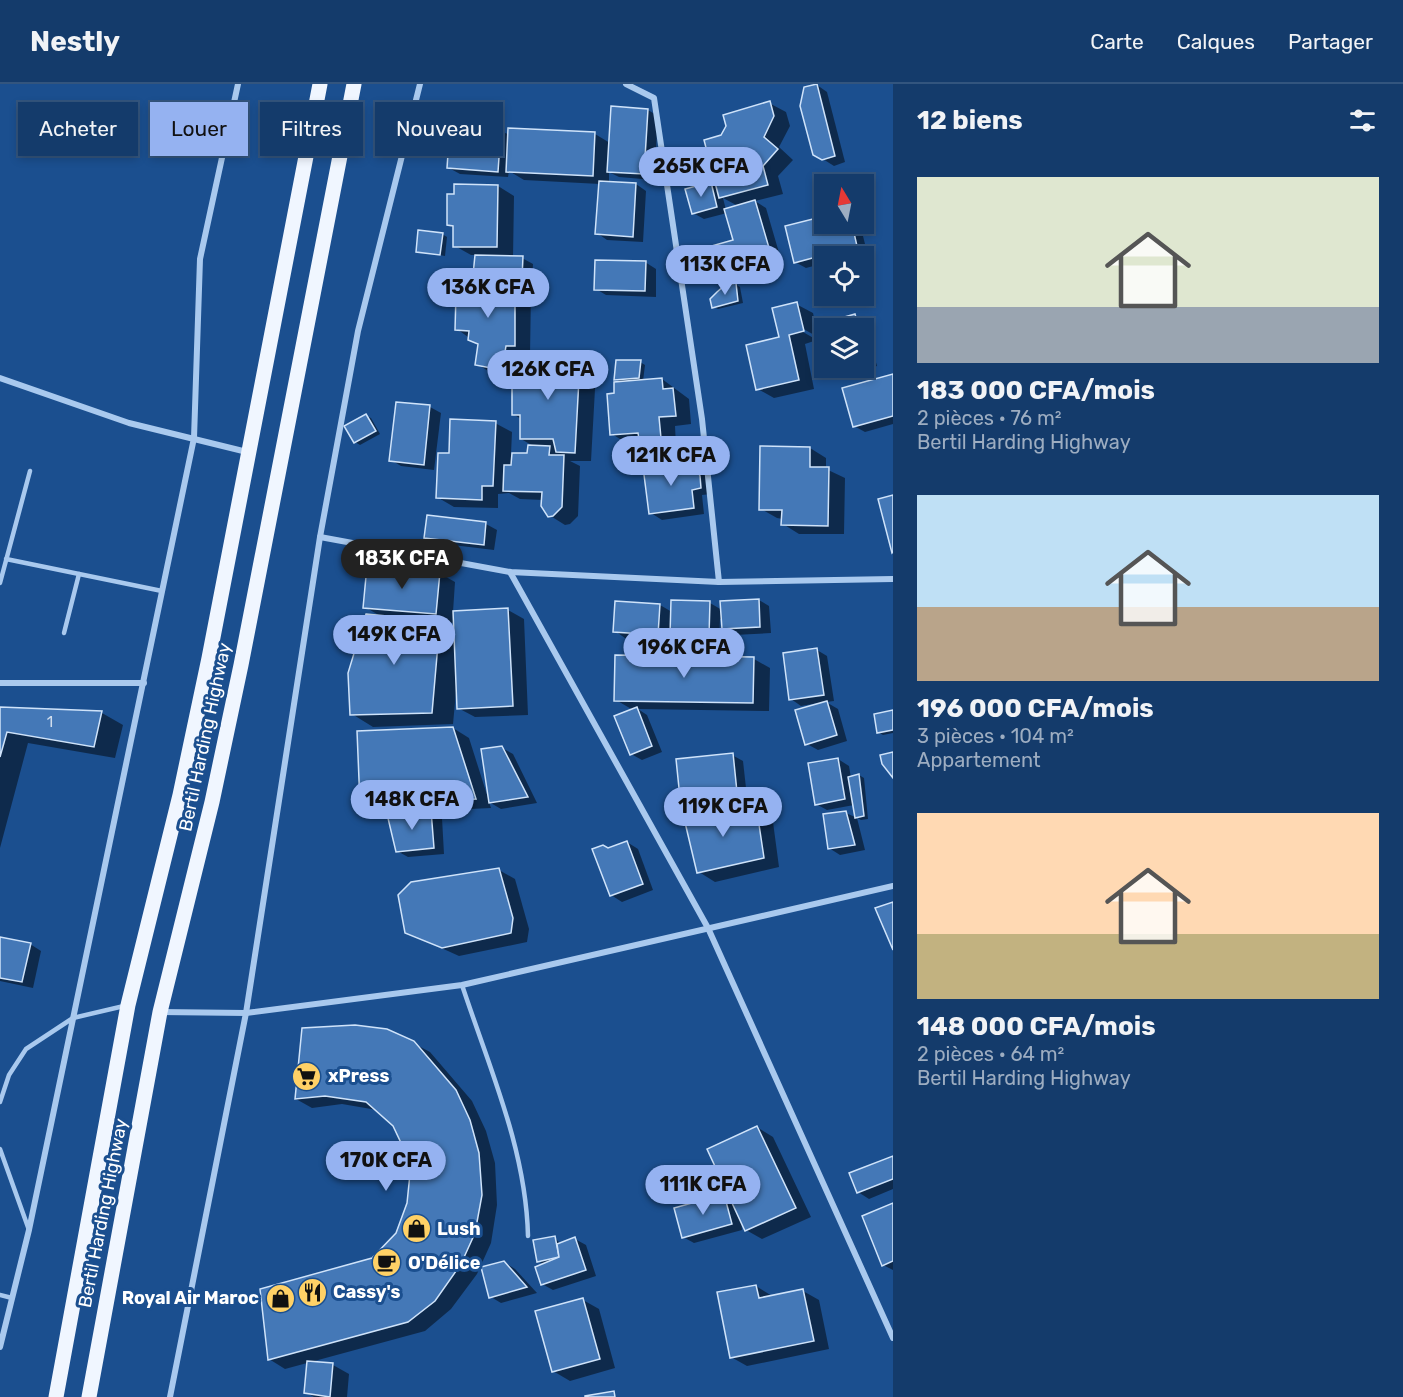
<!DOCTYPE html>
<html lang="fr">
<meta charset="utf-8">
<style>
body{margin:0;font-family:Rubik,sans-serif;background:#214673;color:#f1f3f6;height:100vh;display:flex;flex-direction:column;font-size:22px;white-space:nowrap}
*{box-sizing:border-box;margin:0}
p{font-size:20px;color:#9dadc1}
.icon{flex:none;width:33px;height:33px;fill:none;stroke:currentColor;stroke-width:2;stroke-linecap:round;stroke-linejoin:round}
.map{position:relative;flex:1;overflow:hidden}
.panel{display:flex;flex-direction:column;background:#143b6b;width:510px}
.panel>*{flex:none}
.hud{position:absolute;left:18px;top:18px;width:570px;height:54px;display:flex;gap:12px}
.needle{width:39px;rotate:350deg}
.fabs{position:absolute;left:814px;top:90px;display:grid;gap:12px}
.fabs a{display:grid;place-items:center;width:60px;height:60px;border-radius:0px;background:#143b6b;box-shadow:0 3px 9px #0003,0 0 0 2px #33557e;font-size:30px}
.price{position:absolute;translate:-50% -51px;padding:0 14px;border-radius:21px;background:#95b2f1;color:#111;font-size:20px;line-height:39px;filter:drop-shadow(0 2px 3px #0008)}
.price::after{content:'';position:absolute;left:50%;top:36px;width:18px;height:14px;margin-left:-9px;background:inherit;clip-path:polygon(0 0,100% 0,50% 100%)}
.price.current{background:#222;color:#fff}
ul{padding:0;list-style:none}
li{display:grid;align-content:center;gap:12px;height:318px;padding:0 24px}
li span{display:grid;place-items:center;height:186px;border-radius:0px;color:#555}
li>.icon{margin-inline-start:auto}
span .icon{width:108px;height:108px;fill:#fffc;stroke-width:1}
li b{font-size:26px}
h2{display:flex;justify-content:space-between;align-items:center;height:72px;padding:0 24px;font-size:26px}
.tag{padding:0 21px;border-radius:0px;background:#143b6b;box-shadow:0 3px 9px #0003,0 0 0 2px #33557e;font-size:21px;line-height:54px}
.tag.current{background:#95b2f1;color:#111}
header{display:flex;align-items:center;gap:36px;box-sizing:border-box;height:84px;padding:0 30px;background:#143b6b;border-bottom:2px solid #33557e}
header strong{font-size:28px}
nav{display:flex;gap:33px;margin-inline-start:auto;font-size:21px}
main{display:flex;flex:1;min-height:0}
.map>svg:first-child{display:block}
.shadow{fill:#0007;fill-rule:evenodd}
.building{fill:#4478b7;stroke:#cfe3fa;stroke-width:1.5}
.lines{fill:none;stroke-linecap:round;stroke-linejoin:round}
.service{stroke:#a9c9ee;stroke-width:4.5}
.minor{stroke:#a9c9ee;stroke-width:6}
.primary{stroke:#f0f6ff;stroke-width:15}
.labels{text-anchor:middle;stroke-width:6;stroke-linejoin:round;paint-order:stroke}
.number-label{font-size:15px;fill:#d0dded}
.street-label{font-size:18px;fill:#fff;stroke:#1b4f8f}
.poi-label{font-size:18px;font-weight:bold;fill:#fff;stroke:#1b4f8f;text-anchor:start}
</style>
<header>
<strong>Nestly</strong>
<nav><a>Carte</a><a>Calques</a><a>Partager</a></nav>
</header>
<main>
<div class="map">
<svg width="893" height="1313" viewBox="0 0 893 1313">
<rect width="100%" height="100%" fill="#1b4f8f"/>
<!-- shadow -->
<g class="shadow">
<polygon points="817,1 827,8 845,78 834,82 815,70"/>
<path d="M769 19 786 28 790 42 779 63 793 76 778 92 783 110 755 117 766 124 782 179 728 194 717 188 735 157 727 129 704 135 693 129 711 100 719 105 722 52ZM723 114 738 122 726 126Z"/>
<polygon points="648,26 658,32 654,96 619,93 609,88 609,99 636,100 646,107 643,158 607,156 597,149 600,100 524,96 509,87 508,93 460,90 449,84 500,46 509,51 595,50 610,59"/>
<polygon points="498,102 514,112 513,174 522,174 533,180 532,200 515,199 531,208 530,271 522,271 518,294 580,278 596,287 591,377 570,377 580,382 578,432 570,440 565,441 549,431 543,416 520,415 509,409 498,410 498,424 454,423 437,413 450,371 495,339 512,348 511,370 529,371 535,363 521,355 521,335 513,330 514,293 493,290 477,280 479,261 457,245 469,212 488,198 475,190 477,171 471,171 455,162 455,144 448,141"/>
<polygon points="825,133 825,140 860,140 867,168 849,172 825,172 825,179 806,184 795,178"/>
<polygon points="442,150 447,153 445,172 417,167"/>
<polygon points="645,178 656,185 656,213 606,211 596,205"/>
<polygon points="735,200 740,203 743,219 718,225 713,223"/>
<polygon points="796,220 813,229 816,243 854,232 865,238 877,282 838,293 827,287 826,284 864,284 864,244 825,244 825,280 818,253 798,242 796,244 817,256 805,260 814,305 774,314 758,305"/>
<polygon points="640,278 645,281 643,297 662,295 689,315 691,340 675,342 676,362 657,364 647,358 628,360 612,350 616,310 623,299 616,295"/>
<polygon points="893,292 893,340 865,348 854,342"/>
<polygon points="397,319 430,323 441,329 434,386 401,382 391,376"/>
<polygon points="366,332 371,334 380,350 360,361 355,358"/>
<polygon points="762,364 810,364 826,374 826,385 845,394 844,450 799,450 783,440 783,435 777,434 761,425"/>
<polygon points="692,379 703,385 710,399 711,410 702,411 704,430 662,436 651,429"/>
<polygon points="428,433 486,440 497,446 494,466 436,459 426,453"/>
<path d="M439 489 455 498 453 528 508 526 524 535 528 631 475 633 458 624 456 608 453 640 373 643 352 630 382 533 365 523ZM436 537 455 539V548Z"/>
<polygon points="759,516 769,522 771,549 734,551 723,544 723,535 720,535 719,557 682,556 669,548 668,556 625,554 615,547 660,521 672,528 710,519 722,526"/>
<polygon points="817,566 827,572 834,617 826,618 838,625 847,657 818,666 807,660 818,619 801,622 791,615"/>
<polygon points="754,575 770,584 769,627 638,625 647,631 662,668 642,676 631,670 633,626 616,616"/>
<polygon points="0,624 102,629 123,641 115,674 28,659 0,764"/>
<polygon points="893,628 893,649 883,651 878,648"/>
<polygon points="453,644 469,654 488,714 502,664 513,670 537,719 501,725 489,718 491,724 429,727 442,734 444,770 408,773 397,767 388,728 378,729 362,720"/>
<polygon points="732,671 743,677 747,713 692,719 681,713"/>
<polygon points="838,675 849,682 851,694 859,691 864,694 868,735 861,736 856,733 854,721 827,726 816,720"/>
<polygon points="718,721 735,730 757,729 773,738 779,783 715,798 699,788"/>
<polygon points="846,729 857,734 865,766 840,771 829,764"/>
<polygon points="627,758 638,765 653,806 622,818 611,811"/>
<polygon points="499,786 515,795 529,845 527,858 459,872 406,848"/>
<polygon points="0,854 30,860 41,867 33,904 0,897"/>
<polygon points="413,959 430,968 472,1017 486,1047 495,1079 497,1121 491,1159 477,1190 451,1225 425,1247 285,1285 269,1275 397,1150 409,1119 412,1080 394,1041 377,1026 342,1020 312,1024 296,1015"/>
<polygon points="757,1043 773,1053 811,1133 762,1155 746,1146 741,1135 742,1146 694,1159 683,1153 724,1112 733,1117"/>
<polygon points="893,1074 893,1105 869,1115 858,1108"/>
<polygon points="893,1121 893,1186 883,1181"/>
<polygon points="555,1154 561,1160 575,1155 586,1161 596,1192 553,1206 542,1200 545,1181 538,1177"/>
<polygon points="504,1178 515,1185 537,1209 501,1219 491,1213"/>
<polygon points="756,1202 772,1212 803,1207 819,1216 829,1265 747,1282 731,1273"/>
<polygon points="583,1216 599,1225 615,1284 570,1297 553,1287"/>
<polygon points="333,1281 349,1290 347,1313 314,1313 306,1308"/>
</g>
<!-- building -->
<g class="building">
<polygon points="817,0 835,72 822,76 813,71 800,22 804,3"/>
<polygon points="770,17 774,32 764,53 778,65 763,82 768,101 719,114 704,56 721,51 726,42 723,31"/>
<polygon points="611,22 648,25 644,90 607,88"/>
<polygon points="450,41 501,44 498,88 447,84"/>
<polygon points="508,44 595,48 593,92 506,88"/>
<polygon points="599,97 636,99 633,153 595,150"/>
<polygon points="711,98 717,123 692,130 685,105"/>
<polygon points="454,100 498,101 497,163 453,163 453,142 447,141 447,110 454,110"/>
<polygon points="755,116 772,174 716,189 708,163 733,156 724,125"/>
<polygon points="825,132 825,140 852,140 857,162 794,179 785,142"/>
<polygon points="418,146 443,149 440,171 416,168"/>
<polygon points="475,171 523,172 522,195 473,191"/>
<polygon points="595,176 646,177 645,207 594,206"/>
<polygon points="468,196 515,197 515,262 506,262 502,286 475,281 478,260 468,256 469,247 455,246 456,210 468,211"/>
<polygon points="736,199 738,217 712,224 710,215 717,208 725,201"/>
<polygon points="797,218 804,247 789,251 799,296 756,306 746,261 779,253 772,224"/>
<polygon points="855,230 859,244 825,244 825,284 841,284 826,288 813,242"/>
<polygon points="527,273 580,276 575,369 556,368 553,355 520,355 520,331 512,331 512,294 526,290"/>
<polygon points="616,276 641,276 639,294 614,296"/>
<polygon points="893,290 893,332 853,343 842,304"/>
<polygon points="662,294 663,305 673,304 676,332 659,333 661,354 639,355 638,349 610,351 607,310 614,309 614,298"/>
<polygon points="396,318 430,321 424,381 389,377"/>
<polygon points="366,330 376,347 354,359 344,342"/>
<polygon points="450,335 496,337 493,402 482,402 482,416 436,414 438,369 449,369"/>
<polygon points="528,361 550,362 549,371 564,371 562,423 553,432 548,433 541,422 542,408 503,407 504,381 511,381 512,369 527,369"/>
<polygon points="760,362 810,363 810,383 829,383 828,442 781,441 782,426 759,426"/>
<polygon points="692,377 700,392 701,404 692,406 694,424 649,430 643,383"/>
<polygon points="893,411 893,468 892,469 878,415"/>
<polygon points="427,431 486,438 484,461 424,454"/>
<polygon points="367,482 440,488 436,530 363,524"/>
<polygon points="759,515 760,543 722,545 720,517"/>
<polygon points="671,516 710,517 709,552 670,551"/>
<polygon points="615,517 660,520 658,551 613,548"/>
<polygon points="508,524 513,622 457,625 453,527"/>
<polygon points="366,530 440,537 432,629 350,631 348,589"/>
<polygon points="817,564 824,611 789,616 783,569"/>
<polygon points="615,571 754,573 753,619 614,617"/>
<polygon points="827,617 837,651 805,661 795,626"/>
<polygon points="0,623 102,627 94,663 7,648 0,673"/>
<polygon points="637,623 652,662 630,671 614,632"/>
<polygon points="893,626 893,646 877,649 874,630"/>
<polygon points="453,643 476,715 360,720 357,647"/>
<polygon points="502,662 528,713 489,719 481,665"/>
<polygon points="893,668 893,694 882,680 880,671"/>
<polygon points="733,669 737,708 680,714 676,675"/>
<polygon points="838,674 845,715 815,721 808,679"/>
<polygon points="859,690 864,732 855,734 848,693"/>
<polygon points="718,719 722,730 757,727 764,774 697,789 683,730"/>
<polygon points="431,726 434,764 396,768 387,730"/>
<polygon points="846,727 855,761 828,765 823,730"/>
<polygon points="627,757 643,800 610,812 592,765 603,761 608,764"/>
<polygon points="499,784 513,834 511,849 442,864 405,849 398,811 411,798"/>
<polygon points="893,818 893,866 875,824"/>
<polygon points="0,853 31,859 22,898 0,894"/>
<polygon points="355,941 387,945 414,957 456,1006 470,1036 479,1069 482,1111 475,1149 461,1180 435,1217 408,1238 268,1276 260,1205 372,1174 396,1149 407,1119 411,1080 393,1042 366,1018 325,1012 295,1015 302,944"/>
<polygon points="757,1042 796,1124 745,1147 707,1065"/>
<polygon points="893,1072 893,1095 857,1109 849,1089"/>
<polygon points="724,1110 732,1140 682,1154 674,1124"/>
<polygon points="893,1119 893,1177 882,1182 862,1132"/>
<polygon points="555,1152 559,1173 537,1178 533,1156"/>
<polygon points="575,1153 586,1186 541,1201 535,1183 559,1173 557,1160"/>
<polygon points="504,1177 527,1203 489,1214 481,1183"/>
<polygon points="756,1201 759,1214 803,1205 814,1257 730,1274 717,1208"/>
<polygon points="583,1214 600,1275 552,1288 535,1227"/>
<polygon points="307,1277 333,1279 330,1313 304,1309"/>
<polygon points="614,1307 615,1313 585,1313 585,1312"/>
</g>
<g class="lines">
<!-- service -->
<g class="service">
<polyline points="6,475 162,507"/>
<polyline points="0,499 30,387"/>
<polyline points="64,549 79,490"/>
<path d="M462 901C489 983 526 1065 528 1152"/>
<polyline points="0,1018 9,991 26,965 73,934 124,922"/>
<polyline points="0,1065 29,1146"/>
<polyline points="0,1211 12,1214"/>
</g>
<!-- minor -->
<g class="minor">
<polyline points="626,0 654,14 702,335 719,498"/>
<polyline points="0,294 129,339 247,368"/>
<polyline points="320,453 510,488 719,498 893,495"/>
<polyline points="510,488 708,844 893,1254"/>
<polyline points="0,599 144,599"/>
<polyline points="160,928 246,929 462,901 893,802"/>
<polyline points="0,1263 29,1146 194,354 200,175 238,0"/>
<polyline points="170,1313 246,929 320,453 358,247 420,0"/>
</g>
<!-- primary -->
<g class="primary">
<polyline points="56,1313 128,921 180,711 209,574 320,0"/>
<polyline points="89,1313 160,928 212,718 241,581 354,0"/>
</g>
</g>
<!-- icons -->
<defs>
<symbol id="supermarket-disc" viewBox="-11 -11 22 22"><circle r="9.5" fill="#ffd166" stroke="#1b4f8f"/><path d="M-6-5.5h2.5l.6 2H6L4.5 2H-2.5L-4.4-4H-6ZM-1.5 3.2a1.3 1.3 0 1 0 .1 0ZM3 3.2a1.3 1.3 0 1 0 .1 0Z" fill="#111"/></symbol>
<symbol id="shop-disc" viewBox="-11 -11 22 22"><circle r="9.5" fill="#ffd166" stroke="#1b4f8f"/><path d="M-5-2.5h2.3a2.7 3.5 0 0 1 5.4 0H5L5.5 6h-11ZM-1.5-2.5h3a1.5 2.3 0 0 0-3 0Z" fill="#111"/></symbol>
<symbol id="cafe-disc" viewBox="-11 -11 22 22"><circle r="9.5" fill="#ffd166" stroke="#1b4f8f"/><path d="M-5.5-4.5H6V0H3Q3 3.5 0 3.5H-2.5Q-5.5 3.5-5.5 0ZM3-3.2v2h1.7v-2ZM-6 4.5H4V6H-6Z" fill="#111"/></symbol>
<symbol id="restaurant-disc" viewBox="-11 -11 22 22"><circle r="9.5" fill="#ffd166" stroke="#1b4f8f"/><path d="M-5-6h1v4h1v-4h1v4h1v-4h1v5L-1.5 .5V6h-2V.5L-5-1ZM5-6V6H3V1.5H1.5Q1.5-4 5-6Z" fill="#111"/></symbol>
</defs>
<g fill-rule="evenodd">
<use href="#supermarket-disc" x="290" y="976" width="33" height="33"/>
<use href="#shop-disc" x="400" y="1128" width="33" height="33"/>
<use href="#cafe-disc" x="370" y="1162" width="33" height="33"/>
<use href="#restaurant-disc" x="296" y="1192" width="33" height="33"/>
<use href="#shop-disc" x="264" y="1198" width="33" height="33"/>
</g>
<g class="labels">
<!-- number labels -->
<g class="number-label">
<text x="50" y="643">1</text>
</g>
<!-- street labels -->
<g class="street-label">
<text transform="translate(205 653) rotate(-78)" y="6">Bertil Harding Highway</text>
<text transform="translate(103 1129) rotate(-79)" y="6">Bertil Harding Highway</text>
</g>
<!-- poi labels -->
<g class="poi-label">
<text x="328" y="998">xPress</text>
<text x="437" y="1151">Lush</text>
<text x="408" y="1185">O'Délice</text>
<text x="333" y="1214">Cassy's</text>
<text x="259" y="1220" text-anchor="end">Royal Air Maroc</text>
</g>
</g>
</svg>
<div class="fabs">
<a><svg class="needle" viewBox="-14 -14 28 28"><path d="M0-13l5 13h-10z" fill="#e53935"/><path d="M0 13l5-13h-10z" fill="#9dadc1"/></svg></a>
<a><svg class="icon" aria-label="locate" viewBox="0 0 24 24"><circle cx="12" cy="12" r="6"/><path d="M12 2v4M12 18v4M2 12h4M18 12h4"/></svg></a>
<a><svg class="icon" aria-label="layers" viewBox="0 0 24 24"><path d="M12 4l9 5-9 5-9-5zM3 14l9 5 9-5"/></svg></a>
</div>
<b class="price" style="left:701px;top:114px">265K CFA</b>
<b class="price" style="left:725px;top:212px">113K CFA</b>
<b class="price" style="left:488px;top:235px">136K CFA</b>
<b class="price" style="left:548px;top:317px">126K CFA</b>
<b class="price" style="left:671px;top:403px">121K CFA</b>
<b class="price current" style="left:402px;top:506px">183K CFA</b>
<b class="price" style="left:394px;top:582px">149K CFA</b>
<b class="price" style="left:684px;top:595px">196K CFA</b>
<b class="price" style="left:412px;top:747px">148K CFA</b>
<b class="price" style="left:723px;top:754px">119K CFA</b>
<b class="price" style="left:386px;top:1108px">170K CFA</b>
<b class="price" style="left:703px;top:1132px">111K CFA</b>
<div class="hud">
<a class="tag">Acheter</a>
<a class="tag current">Louer</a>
<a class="tag">Filtres</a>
<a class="tag">Nouveau</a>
</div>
</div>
<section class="panel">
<h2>12 biens<svg class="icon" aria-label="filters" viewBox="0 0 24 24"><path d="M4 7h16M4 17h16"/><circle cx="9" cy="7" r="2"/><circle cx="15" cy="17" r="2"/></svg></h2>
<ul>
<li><span style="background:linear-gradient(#dfe7d0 70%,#9aa5b1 0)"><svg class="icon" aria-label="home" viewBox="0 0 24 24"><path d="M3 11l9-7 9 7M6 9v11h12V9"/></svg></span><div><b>183 000 CFA/mois</b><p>2 pièces · 76 m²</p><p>Bertil Harding Highway</p></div></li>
<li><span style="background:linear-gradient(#bfe0f5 60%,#b9a48a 0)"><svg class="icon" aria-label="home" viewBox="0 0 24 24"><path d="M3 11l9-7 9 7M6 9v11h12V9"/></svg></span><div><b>196 000 CFA/mois</b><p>3 pièces · 104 m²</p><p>Appartement</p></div></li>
<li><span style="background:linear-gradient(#ffd9b3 65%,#c2b280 0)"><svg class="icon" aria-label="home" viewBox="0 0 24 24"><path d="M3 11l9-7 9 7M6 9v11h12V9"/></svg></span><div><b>148 000 CFA/mois</b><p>2 pièces · 64 m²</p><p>Bertil Harding Highway</p></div></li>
</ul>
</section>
</main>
